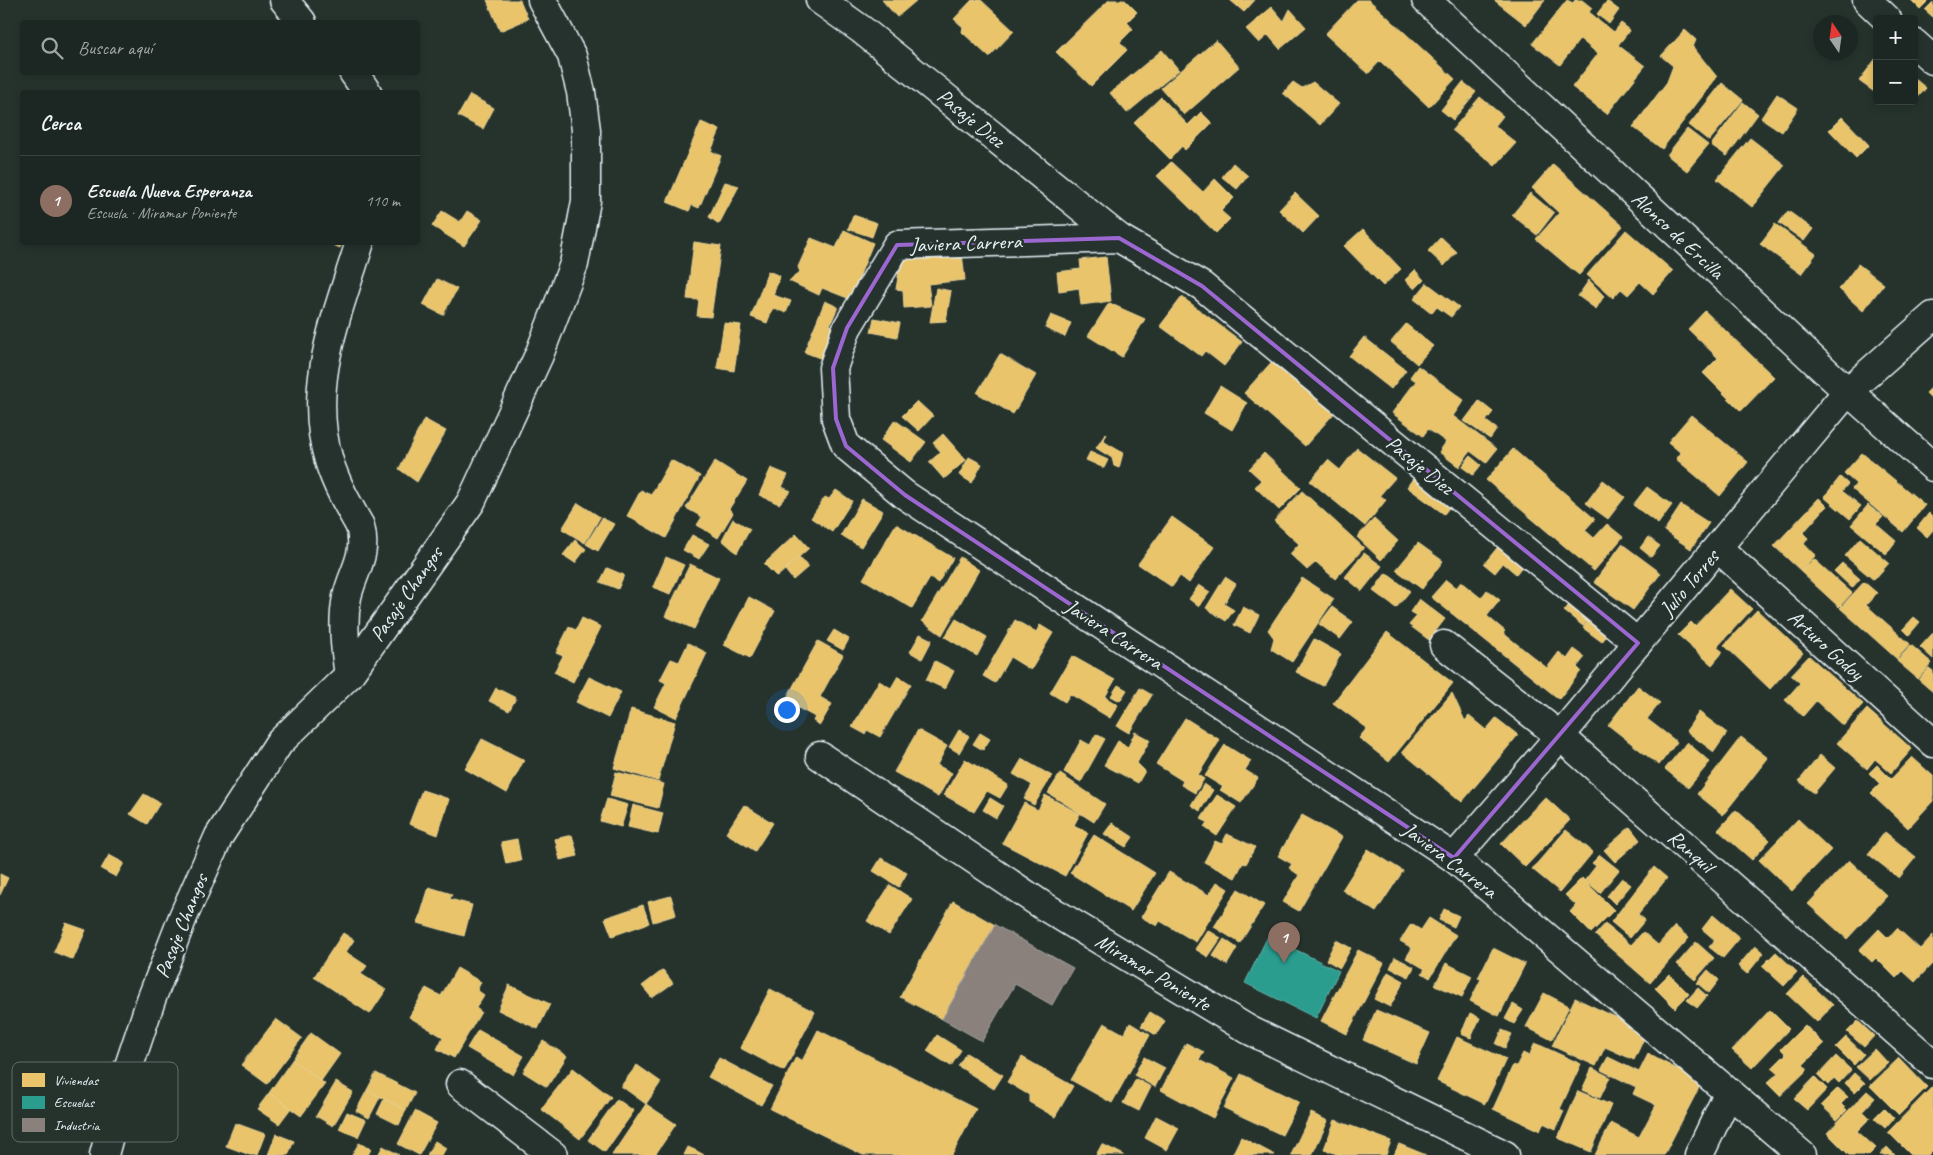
<!DOCTYPE html>
<html lang="es">
<head>
<meta charset="utf-8">
<style>
  body { margin:0; font-family:Caveat,sans-serif; background:#29322f; color:#f1f3f6 }
  .controls { position:absolute; right:15px; top:15px; display:grid; overflow:hidden; border-radius:5px; box-shadow:0 2px 8px #0003 }
  .controls button { width:45px; height:45px; display:grid; place-items:center; padding:0; border:0; border-bottom:1px solid #3a4340; background:#1c2622; color:#f1f3f6; font:25px sans-serif }
  .compass { position:absolute; left:1813px; top:15px; width:45px; height:45px; border-radius:50%; background:#1c2622; box-shadow:0 2px 8px #0003; rotate:347deg }
  .you { position:absolute; left:786px; top:709px; width:18px; height:18px; margin:-12px; border:4px solid #fff; border-radius:50%; background:#1a73e8; box-shadow:0 0 0 8px #1a73e833 }
  .badge { display:grid; place-items:center; width:32px; height:32px; border-radius:50%; background:#ffd166; color:#fff; font-size:16px; font-weight:700 }
  .pin { position:absolute; translate:-50% -41px; filter:drop-shadow(0 1px 2px #0008) }
  .pin::after { content:''; position:absolute; top:26px; width:18px; height:15px; background:inherit; clip-path:polygon(0 0,100% 0,50% 100%) }
  .list { margin:0; padding:0; list-style:none }
  h2 { display:flex; justify-content:space-between; align-items:center; height:65px; margin:0; padding:0 20px; font-size:21px }
  h2 small { font-size:16px; font-weight:400; color:#a0a5a5 }
  .list li { display:grid; grid-template-columns:32px 1fr auto; gap:15px; align-items:center; box-sizing:border-box; height:90px; padding:0 20px; border-top:1px solid #3a4340 }
  .list b { display:block; font-size:19px; white-space:nowrap }
  .list p { margin:0; font-size:16px; white-space:nowrap; color:#a0a5a5 }
  .list em { font-size:16px; font-style:normal; color:#a0a5a5 }
  .icon { flex:none; width:28px; height:28px; fill:none; stroke:currentColor; stroke-width:2; stroke-linecap:round; stroke-linejoin:round }
  .map { position:relative; flex:none; width:1933px; height:1155px; overflow:hidden }
  .search { position:absolute; background:#1c2622; box-shadow:0 2px 8px #0003; left:20px; top:20px; width:400px; height:55px; display:flex; align-items:center; gap:12px; box-sizing:border-box; padding:0 18px; border-radius:5px; color:#a0a5a5; font-size:19px }
  .panel { position:absolute; background:#1c2622; box-shadow:0 2px 8px #0003; left:20px; top:90px; width:400px; height:155px; border-radius:5px }
  .map>svg:first-child { display:block }
  .homes { fill:#e9c46a; stroke:#e9d295 }
  .schools { fill:#2a9d8f; stroke:#63b6ae }
  .industry { fill:#8a817c; stroke:#a6a3a1 }
  .lines { fill:none; stroke-linecap:round; stroke-linejoin:round }
  .minor-casing { stroke:#e8f1f8; stroke-width:31 }
  .minor { stroke:#26332d; stroke-width:28 }
  .marked { fill:none; stroke:#9c67d0; stroke-width:4; stroke-linejoin:round }
  .labels { text-anchor:middle; stroke-width:5; stroke-linejoin:round; paint-order:stroke }
  .street-label { font-size:21px; fill:#e8f1f8; stroke:#26332d }
  .key { fill:#26332d; stroke:#606c6a; stroke-width:1 }
  .key-label { font-size:14px; fill:#e8f1f8 }
</style>
</head>
<body>
<div class="map">
<svg width="1933" height="1155" viewBox="0 0 1933 1155">
  <rect width="100%" height="100%" fill="#26332d"/>
  <filter id="ink" filterUnits="userSpaceOnUse"><feTurbulence type="fractalNoise" baseFrequency=".02" numOctaves="2"/><feDisplacementMap in="SourceGraphic" scale="10" xChannelSelector="R" yChannelSelector="G"/><feConvolveMatrix kernelMatrix="1 2 1 2 8 2 1 2 1" color-interpolation-filters="sRGB"/></filter>
  <g filter="url(#ink)">
    <g class="homes">
      <path d="M 487,0 L 520,0 L 528,19 L 500,31 Z"/>
      <path d="M 882,0 L 917,0 L 897,17 Z"/>
      <path d="M 972,0 L 981,0 L 1014,31 L 989,57 L 962,32 L 963,27 L 954,19 Z"/>
      <path d="M 1109,0 L 1125,0 L 1137,12 L 1127,22 L 1133,29 L 1120,42 L 1127,50 L 1091,86 L 1056,52 Z"/>
      <path d="M 1230,0 L 1255,0 L 1244,12 Z"/>
      <path d="M 1357,0 L 1369,0 L 1455,79 L 1429,107 L 1380,61 L 1368,74 L 1325,34 Z"/>
      <path d="M 1494,0 L 1545,0 L 1526,25 Z"/>
      <path d="M 1567,0 L 1573,3 L 1575,0 L 1582,0 L 1592,8 L 1589,12 L 1614,32 L 1621,23 L 1630,30 L 1618,45 L 1645,66 L 1607,114 L 1572,87 L 1598,54 L 1580,39 L 1560,65 L 1532,44 Z"/>
      <path d="M 1911,0 L 1929,0 L 1920,9 Z"/>
      <path d="M 1607,1 L 1619,10 L 1609,24 L 1597,14 Z"/>
      <path d="M 1933,2 L 1933,17 L 1925,10 Z"/>
      <path d="M 1272,7 L 1284,21 L 1290,9 L 1306,27 L 1280,49 L 1268,35 L 1259,43 L 1246,29 Z"/>
      <path d="M 1685,30 L 1696,40 L 1693,47 L 1717,77 L 1662,149 L 1633,127 L 1667,82 L 1673,66 L 1661,56 Z"/>
      <path d="M 1216,40 L 1239,67 L 1184,115 L 1161,88 Z"/>
      <path d="M 1162,50 L 1179,70 L 1127,113 L 1110,93 Z"/>
      <path d="M 1877,57 L 1877,94 L 1859,81 Z"/>
      <path d="M 1914,78 L 1926,88 L 1915,101 L 1914,100 Z"/>
      <path d="M 1293,82 L 1302,88 L 1313,82 L 1339,104 L 1320,125 L 1283,93 Z"/>
      <path d="M 1463,82 L 1476,92 L 1453,120 L 1441,110 Z"/>
      <path d="M 1722,83 L 1743,100 L 1709,141 L 1689,125 Z"/>
      <path d="M 1777,94 L 1798,108 L 1782,132 L 1761,118 Z"/>
      <path d="M 470,95 L 494,108 L 483,129 L 458,116 Z"/>
      <path d="M 1161,97 L 1188,125 L 1201,112 L 1212,123 L 1185,150 L 1182,146 L 1170,159 L 1134,123 Z"/>
      <path d="M 1480,97 L 1503,116 L 1495,126 L 1516,143 L 1495,166 L 1452,130 Z"/>
      <path d="M 1743,102 L 1758,114 L 1727,156 L 1711,145 Z"/>
      <path d="M 1842,117 L 1869,145 L 1856,158 L 1829,130 Z"/>
      <path d="M 701,122 L 720,130 L 711,151 L 721,156 L 699,208 L 692,205 L 689,211 L 667,202 Z"/>
      <path d="M 1687,129 L 1708,145 L 1687,171 L 1667,155 Z"/>
      <path d="M 1750,138 L 1785,165 L 1752,207 L 1717,179 Z"/>
      <path d="M 1171,162 L 1203,192 L 1215,179 L 1234,198 L 1221,211 L 1230,219 L 1216,233 L 1157,176 Z"/>
      <path d="M 1233,163 L 1248,176 L 1237,189 L 1222,177 Z"/>
      <path d="M 1553,164 L 1623,226 L 1579,275 L 1536,239 L 1559,213 L 1532,188 Z"/>
      <path d="M 725,182 L 739,186 L 719,224 L 709,217 Z"/>
      <path d="M 1295,193 L 1319,216 L 1303,233 L 1279,210 Z"/>
      <path d="M 1530,193 L 1554,213 L 1537,235 L 1512,215 Z"/>
      <path d="M 442,211 L 460,222 L 467,211 L 482,220 L 464,246 L 432,226 Z"/>
      <path d="M 1788,211 L 1813,229 L 1804,241 L 1779,223 Z"/>
      <path d="M 853,215 L 877,223 L 872,237 L 848,229 Z"/>
      <path d="M 1775,224 L 1816,254 L 1801,274 L 1760,244 Z"/>
      <path d="M 1363,229 L 1401,269 L 1383,286 L 1344,246 Z"/>
      <path d="M 844,230 L 873,243 L 850,299 L 822,288 L 819,295 L 789,281 L 800,272 L 798,267 L 811,238 L 836,248 Z"/>
      <path d="M 1626,230 L 1673,271 L 1653,294 L 1640,282 L 1628,295 L 1621,289 L 1613,298 L 1587,275 Z"/>
      <path d="M 1441,237 L 1457,252 L 1444,266 L 1428,251 Z"/>
      <path d="M 326,242 L 342,242 L 340,248 Z"/>
      <path d="M 694,242 L 721,246 L 711,317 L 697,316 L 699,300 L 687,299 Z"/>
      <path d="M 962,253 L 965,280 L 928,284 L 931,306 L 904,308 L 903,290 L 896,289 L 901,259 Z"/>
      <path d="M 1106,257 L 1111,301 L 1081,305 L 1079,288 L 1059,291 L 1057,272 L 1081,269 L 1080,260 Z"/>
      <path d="M 1858,264 L 1884,284 L 1863,311 L 1839,289 Z"/>
      <path d="M 1415,270 L 1424,280 L 1415,289 L 1405,280 Z"/>
      <path d="M 768,271 L 780,276 L 773,295 L 791,301 L 786,313 L 773,308 L 767,323 L 751,317 Z"/>
      <path d="M 437,279 L 457,289 L 443,315 L 423,305 Z"/>
      <path d="M 1589,280 L 1604,296 L 1596,309 L 1578,296 Z"/>
      <path d="M 1427,283 L 1459,307 L 1451,317 L 1437,307 L 1432,313 L 1414,299 Z"/>
      <path d="M 936,288 L 951,291 L 946,321 L 930,322 Z"/>
      <path d="M 1182,297 L 1242,342 L 1224,366 L 1205,351 L 1201,356 L 1160,326 Z"/>
      <path d="M 825,301 L 838,307 L 830,325 L 838,329 L 825,360 L 804,352 Z"/>
      <path d="M 1109,303 L 1145,319 L 1122,357 L 1088,336 Z"/>
      <path d="M 1705,311 L 1774,377 L 1741,411 L 1703,373 L 1718,358 L 1688,329 Z"/>
      <path d="M 1051,315 L 1071,323 L 1065,337 L 1045,328 Z"/>
      <path d="M 874,318 L 900,323 L 897,337 L 871,332 Z"/>
      <path d="M 724,323 L 741,325 L 734,371 L 717,368 Z"/>
      <path d="M 1406,324 L 1433,346 L 1417,364 L 1391,342 Z"/>
      <path d="M 1364,337 L 1406,370 L 1391,389 L 1349,356 Z"/>
      <path d="M 1000,354 L 1036,375 L 1013,414 L 977,393 Z"/>
      <path d="M 1276,357 L 1337,410 L 1305,446 L 1244,393 Z"/>
      <path d="M 1418,366 L 1464,400 L 1453,416 L 1497,449 L 1486,463 L 1470,451 L 1459,467 L 1439,452 L 1446,442 L 1428,429 L 1423,436 L 1392,413 L 1416,381 L 1410,377 Z"/>
      <path d="M 1220,386 L 1247,403 L 1232,430 L 1204,413 Z"/>
      <path d="M 1933,386 L 1933,400 L 1926,393 Z"/>
      <path d="M 917,401 L 933,416 L 919,431 L 902,416 Z"/>
      <path d="M 1479,401 L 1493,412 L 1486,421 L 1497,429 L 1490,439 L 1464,421 Z"/>
      <path d="M 1691,415 L 1748,462 L 1720,496 L 1676,459 L 1681,453 L 1668,442 Z"/>
      <path d="M 424,419 L 446,431 L 417,482 L 399,469 Z"/>
      <path d="M 895,420 L 926,442 L 911,462 L 881,440 Z"/>
      <path d="M 1106,433 L 1107,434 L 1103,441 L 1123,453 L 1119,468 L 1114,466 L 1112,458 L 1096,448 Z"/>
      <path d="M 943,434 L 966,460 L 944,479 L 929,462 L 941,452 L 933,443 Z"/>
      <path d="M 1357,448 L 1395,478 L 1380,495 L 1386,500 L 1365,526 L 1310,481 L 1328,460 L 1340,470 Z"/>
      <path d="M 1513,449 L 1595,519 L 1585,530 L 1594,538 L 1607,524 L 1623,537 L 1594,571 L 1486,480 Z"/>
      <path d="M 1090,452 L 1108,460 L 1104,468 L 1086,460 Z"/>
      <path d="M 1264,453 L 1301,488 L 1279,510 L 1255,487 L 1261,480 L 1249,469 Z"/>
      <path d="M 1862,453 L 1925,505 L 1903,532 L 1852,489 L 1856,484 L 1844,473 Z"/>
      <path d="M 1470,456 L 1481,465 L 1473,475 L 1462,467 Z"/>
      <path d="M 969,457 L 982,464 L 972,483 L 959,475 Z"/>
      <path d="M 671,460 L 700,476 L 666,538 L 627,516 L 641,490 L 651,495 Z"/>
      <path d="M 715,461 L 747,481 L 729,509 L 733,513 L 718,538 L 697,525 L 702,517 L 686,508 Z"/>
      <path d="M 771,468 L 788,475 L 782,487 L 791,491 L 779,504 L 759,495 Z"/>
      <path d="M 1418,471 L 1456,499 L 1444,514 L 1407,487 Z"/>
      <path d="M 1840,477 L 1848,484 L 1842,491 L 1861,506 L 1850,519 L 1824,497 Z"/>
      <path d="M 1603,480 L 1625,497 L 1608,519 L 1586,503 Z"/>
      <path d="M 1647,487 L 1672,505 L 1658,524 L 1633,505 Z"/>
      <path d="M 836,490 L 852,501 L 832,532 L 811,518 L 825,497 L 829,499 Z"/>
      <path d="M 1302,491 L 1364,548 L 1335,579 L 1316,562 L 1307,570 L 1290,554 L 1299,544 L 1274,521 Z"/>
      <path d="M 1819,498 L 1827,506 L 1803,533 L 1808,538 L 1804,544 L 1816,555 L 1801,571 L 1774,546 Z"/>
      <path d="M 862,499 L 883,511 L 861,547 L 841,535 Z"/>
      <path d="M 578,503 L 600,517 L 585,543 L 562,529 Z"/>
      <path d="M 1681,505 L 1709,523 L 1691,549 L 1664,531 Z"/>
      <path d="M 1868,505 L 1883,517 L 1876,524 L 1896,541 L 1886,554 L 1851,525 Z"/>
      <path d="M 1929,513 L 1933,517 L 1933,530 L 1927,537 L 1917,528 Z"/>
      <path d="M 1172,517 L 1214,547 L 1189,583 L 1180,576 L 1172,587 L 1138,564 Z"/>
      <path d="M 602,518 L 614,524 L 598,551 L 586,544 Z"/>
      <path d="M 733,519 L 750,529 L 737,553 L 722,540 Z"/>
      <path d="M 1374,519 L 1398,541 L 1381,560 L 1357,537 Z"/>
      <path d="M 896,524 L 953,558 L 938,583 L 930,578 L 912,608 L 863,579 Z"/>
      <path d="M 796,534 L 809,548 L 777,577 L 764,564 Z"/>
      <path d="M 692,535 L 709,544 L 699,559 L 683,550 Z"/>
      <path d="M 1648,537 L 1660,546 L 1651,557 L 1640,548 Z"/>
      <path d="M 1860,538 L 1889,563 L 1874,580 L 1845,556 Z"/>
      <path d="M 575,540 L 586,549 L 575,563 L 563,555 Z"/>
      <path d="M 1418,543 L 1443,561 L 1422,589 L 1396,570 Z"/>
      <path d="M 1501,543 L 1525,563 L 1516,574 L 1503,563 L 1495,573 L 1484,564 Z"/>
      <path d="M 1622,544 L 1661,573 L 1633,610 L 1594,582 Z"/>
      <path d="M 1364,553 L 1382,566 L 1362,591 L 1345,577 Z"/>
      <path d="M 666,557 L 684,565 L 670,594 L 653,587 Z"/>
      <path d="M 799,557 L 808,567 L 793,580 L 785,570 Z"/>
      <path d="M 960,557 L 979,570 L 942,635 L 922,621 Z"/>
      <path d="M 1814,559 L 1852,593 L 1839,607 L 1801,572 Z"/>
      <path d="M 1842,563 L 1860,579 L 1852,588 L 1834,571 Z"/>
      <path d="M 690,564 L 719,578 L 694,629 L 665,616 Z"/>
      <path d="M 607,568 L 624,575 L 618,589 L 600,582 Z"/>
      <path d="M 1386,573 L 1410,591 L 1396,608 L 1373,591 Z"/>
      <path d="M 1225,577 L 1236,584 L 1224,604 L 1234,610 L 1226,621 L 1206,608 Z"/>
      <path d="M 1302,578 L 1334,599 L 1292,662 L 1271,649 L 1274,638 L 1268,630 Z"/>
      <path d="M 1446,580 L 1456,588 L 1461,582 L 1481,598 L 1487,590 L 1500,600 L 1487,616 L 1505,631 L 1503,633 L 1547,668 L 1559,652 L 1567,659 L 1574,649 L 1585,657 L 1577,667 L 1581,671 L 1559,699 L 1431,597 Z"/>
      <path d="M 1864,582 L 1877,593 L 1866,605 L 1910,644 L 1897,659 L 1840,608 Z"/>
      <path d="M 1199,585 L 1210,592 L 1199,607 L 1189,599 Z"/>
      <path d="M 1730,589 L 1752,609 L 1717,647 L 1723,652 L 1712,665 L 1678,635 L 1691,622 L 1695,626 Z"/>
      <path d="M 749,597 L 775,611 L 750,658 L 724,645 Z"/>
      <path d="M 1419,599 L 1445,619 L 1429,640 L 1409,625 L 1417,616 L 1410,612 Z"/>
      <path d="M 1573,600 L 1592,615 L 1583,626 L 1564,611 Z"/>
      <path d="M 1243,607 L 1259,615 L 1250,633 L 1234,625 Z"/>
      <path d="M 1332,607 L 1353,622 L 1340,639 L 1319,624 Z"/>
      <path d="M 1757,610 L 1803,653 L 1770,689 L 1724,645 Z"/>
      <path d="M 1592,615 L 1611,629 L 1602,642 L 1583,628 Z"/>
      <path d="M 1914,617 L 1920,622 L 1909,635 L 1903,629 Z"/>
      <path d="M 582,618 L 601,627 L 573,682 L 554,672 L 563,656 L 556,653 L 569,627 L 576,630 Z"/>
      <path d="M 956,619 L 987,637 L 977,656 L 945,637 Z"/>
      <path d="M 1015,620 L 1036,632 L 1040,625 L 1053,633 L 1031,670 L 1010,657 L 995,683 L 983,676 Z"/>
      <path d="M 834,630 L 849,639 L 843,650 L 827,641 Z"/>
      <path d="M 1387,632 L 1453,683 L 1389,762 L 1359,738 L 1367,728 L 1333,703 Z"/>
      <path d="M 1933,633 L 1933,659 L 1920,647 Z"/>
      <path d="M 920,634 L 932,640 L 922,659 L 910,652 Z"/>
      <path d="M 1314,639 L 1341,654 L 1323,686 L 1296,672 Z"/>
      <path d="M 818,641 L 843,655 L 820,697 L 832,704 L 820,725 L 813,721 L 815,717 L 785,701 Z"/>
      <path d="M 688,643 L 707,653 L 676,718 L 654,707 L 666,683 L 660,680 L 671,659 L 679,662 Z"/>
      <path d="M 1911,645 L 1932,663 L 1918,679 L 1897,661 Z"/>
      <path d="M 1072,656 L 1115,680 L 1105,697 L 1118,705 L 1110,718 L 1070,694 L 1065,702 L 1050,693 Z"/>
      <path d="M 1809,656 L 1863,704 L 1843,726 L 1816,701 L 1803,716 L 1785,700 L 1800,683 L 1791,675 Z"/>
      <path d="M 935,661 L 954,671 L 945,689 L 926,680 Z"/>
      <path d="M 1929,668 L 1933,671 L 1933,692 L 1919,680 Z"/>
      <path d="M 898,676 L 911,684 L 880,737 L 867,730 L 865,734 L 852,727 L 879,681 L 891,688 Z"/>
      <path d="M 589,677 L 621,692 L 608,718 L 576,702 Z"/>
      <path d="M 1118,685 L 1127,690 L 1120,701 L 1111,696 Z"/>
      <path d="M 1638,686 L 1660,703 L 1647,719 L 1677,742 L 1659,765 L 1608,725 Z"/>
      <path d="M 496,688 L 516,698 L 509,711 L 489,701 Z"/>
      <path d="M 1140,688 L 1152,695 L 1129,733 L 1117,726 Z"/>
      <path d="M 1452,693 L 1465,721 L 1469,716 L 1486,730 L 1496,718 L 1518,735 L 1462,802 L 1402,752 Z"/>
      <path d="M 631,709 L 675,722 L 658,781 L 614,768 Z"/>
      <path d="M 1867,709 L 1912,749 L 1891,773 L 1875,759 L 1867,769 L 1837,743 Z"/>
      <path d="M 1699,712 L 1727,733 L 1714,752 L 1686,731 Z"/>
      <path d="M 1185,718 L 1220,740 L 1198,775 L 1204,779 L 1195,793 L 1181,785 L 1183,781 L 1156,764 Z"/>
      <path d="M 918,730 L 947,746 L 937,765 L 952,773 L 938,797 L 894,772 Z"/>
      <path d="M 959,730 L 969,736 L 959,753 L 949,747 Z"/>
      <path d="M 1135,732 L 1150,740 L 1137,763 L 1145,771 L 1138,783 L 1104,765 L 1118,741 L 1128,747 Z"/>
      <path d="M 980,733 L 990,739 L 983,750 L 973,744 Z"/>
      <path d="M 1096,734 L 1105,739 L 1081,782 L 1064,772 L 1081,740 L 1090,745 Z"/>
      <path d="M 1741,737 L 1768,758 L 1723,815 L 1697,794 Z"/>
      <path d="M 482,739 L 524,760 L 507,793 L 465,769 Z"/>
      <path d="M 1687,742 L 1710,762 L 1688,788 L 1665,769 Z"/>
      <path d="M 1225,745 L 1251,761 L 1245,770 L 1258,778 L 1241,803 L 1220,790 L 1223,787 L 1205,776 Z"/>
      <path d="M 1820,755 L 1835,768 L 1814,793 L 1799,781 Z"/>
      <path d="M 1912,757 L 1933,776 L 1933,801 L 1908,828 L 1871,793 L 1880,784 L 1869,773 L 1877,765 L 1891,779 Z"/>
      <path d="M 965,759 L 1008,785 L 1000,798 L 987,791 L 974,812 L 944,795 Z"/>
      <path d="M 1022,759 L 1052,776 L 1034,805 L 1024,799 L 1032,785 L 1013,774 Z"/>
      <path d="M 616,772 L 664,784 L 658,808 L 610,796 Z"/>
      <path d="M 1060,774 L 1105,804 L 1094,822 L 1048,793 Z"/>
      <path d="M 1204,784 L 1213,790 L 1200,811 L 1191,805 Z"/>
      <path d="M 422,790 L 449,799 L 438,835 L 409,824 Z"/>
      <path d="M 144,794 L 160,803 L 147,824 L 130,814 Z"/>
      <path d="M 1045,795 L 1080,814 L 1074,825 L 1088,833 L 1065,876 L 1002,843 L 1024,803 L 1038,810 Z"/>
      <path d="M 1217,795 L 1236,807 L 1217,836 L 1204,827 L 1207,822 L 1201,819 Z"/>
      <path d="M 1545,797 L 1570,820 L 1525,867 L 1501,844 Z"/>
      <path d="M 990,798 L 1003,806 L 996,818 L 983,810 Z"/>
      <path d="M 607,799 L 628,805 L 621,827 L 600,821 Z"/>
      <path d="M 633,805 L 663,813 L 658,834 L 628,827 Z"/>
      <path d="M 744,805 L 773,823 L 755,851 L 726,833 Z"/>
      <path d="M 1736,810 L 1770,840 L 1752,860 L 1718,830 Z"/>
      <path d="M 1302,815 L 1342,837 L 1299,911 L 1283,902 L 1299,875 L 1289,868 L 1292,864 L 1278,856 Z"/>
      <path d="M 1798,819 L 1831,850 L 1792,891 L 1759,860 Z"/>
      <path d="M 1112,823 L 1133,837 L 1126,847 L 1104,834 Z"/>
      <path d="M 1630,827 L 1640,840 L 1615,862 L 1604,850 Z"/>
      <path d="M 1566,830 L 1593,852 L 1560,892 L 1532,869 Z"/>
      <path d="M 1885,832 L 1916,857 L 1899,878 L 1868,854 Z"/>
      <path d="M 1227,834 L 1255,847 L 1246,864 L 1243,863 L 1235,878 L 1204,862 L 1215,841 L 1222,844 Z"/>
      <path d="M 572,835 L 578,856 L 560,860 L 555,839 Z"/>
      <path d="M 1094,835 L 1155,873 L 1131,911 L 1070,873 Z"/>
      <path d="M 517,839 L 521,861 L 506,864 L 501,842 Z"/>
      <path d="M 1368,849 L 1403,871 L 1376,912 L 1342,890 Z"/>
      <path d="M 109,855 L 124,863 L 116,877 L 101,869 Z"/>
      <path d="M 1600,855 L 1619,870 L 1600,893 L 1585,880 L 1596,866 L 1592,863 Z"/>
      <path d="M 881,858 L 907,873 L 899,887 L 873,871 Z"/>
      <path d="M 1849,860 L 1887,896 L 1847,939 L 1808,904 Z"/>
      <path d="M 1654,867 L 1667,878 L 1638,914 L 1645,920 L 1630,938 L 1611,922 Z"/>
      <path d="M 1169,872 L 1209,895 L 1217,882 L 1228,889 L 1196,942 L 1160,921 L 1157,926 L 1141,917 Z"/>
      <path d="M 0,874 L 8,878 L 0,895 Z"/>
      <path d="M 1582,878 L 1614,910 L 1591,933 L 1570,912 L 1576,905 L 1565,895 Z"/>
      <path d="M 1622,878 L 1631,885 L 1615,904 L 1607,896 Z"/>
      <path d="M 890,885 L 912,899 L 889,935 L 867,921 Z"/>
      <path d="M 429,887 L 452,894 L 450,899 L 472,905 L 464,936 L 418,923 Z"/>
      <path d="M 1238,889 L 1264,905 L 1240,943 L 1214,927 Z"/>
      <path d="M 671,896 L 676,915 L 653,922 L 648,902 Z"/>
      <path d="M 953,901 L 995,925 L 942,1019 L 900,997 Z"/>
      <path d="M 643,905 L 649,923 L 612,936 L 605,918 Z"/>
      <path d="M 1444,909 L 1459,916 L 1454,927 L 1439,920 Z"/>
      <path d="M 1713,915 L 1740,938 L 1723,958 L 1709,947 L 1715,940 L 1702,929 Z"/>
      <path d="M 1429,918 L 1456,935 L 1430,978 L 1422,973 L 1425,969 L 1406,958 L 1412,948 L 1400,941 L 1411,924 L 1421,930 Z"/>
      <path d="M 66,923 L 86,930 L 73,960 L 54,952 Z"/>
      <path d="M 1605,924 L 1631,945 L 1643,932 L 1658,945 L 1675,926 L 1689,938 L 1650,983 L 1595,935 Z"/>
      <path d="M 1897,928 L 1920,949 L 1933,935 L 1933,963 L 1915,982 L 1903,971 L 1896,978 L 1876,958 L 1872,962 L 1859,950 L 1879,929 L 1888,938 Z"/>
      <path d="M 1208,930 L 1221,938 L 1208,957 L 1195,949 Z"/>
      <path d="M 343,933 L 354,940 L 346,952 L 367,966 L 361,974 L 386,990 L 370,1014 L 314,977 Z"/>
      <path d="M 1224,939 L 1237,948 L 1227,965 L 1213,956 Z"/>
      <path d="M 1336,940 L 1351,948 L 1340,968 L 1326,960 Z"/>
      <path d="M 1696,942 L 1714,958 L 1695,980 L 1677,964 Z"/>
      <path d="M 1755,946 L 1764,953 L 1747,974 L 1738,966 Z"/>
      <path d="M 1493,948 L 1525,964 L 1499,1016 L 1470,1001 L 1481,979 L 1478,978 Z"/>
      <path d="M 1358,950 L 1384,963 L 1347,1034 L 1321,1021 Z"/>
      <path d="M 1776,952 L 1797,972 L 1784,986 L 1762,966 Z"/>
      <path d="M 1395,957 L 1414,967 L 1409,977 L 1390,968 Z"/>
      <path d="M 1446,963 L 1472,976 L 1462,997 L 1435,985 Z"/>
      <path d="M 457,968 L 481,982 L 477,990 L 484,995 L 476,1008 L 481,1012 L 454,1058 L 437,1049 L 443,1037 L 409,1017 L 426,988 L 441,996 Z"/>
      <path d="M 663,970 L 673,983 L 652,998 L 642,986 Z"/>
      <path d="M 1708,970 L 1719,980 L 1709,993 L 1697,983 Z"/>
      <path d="M 1388,972 L 1404,981 L 1390,1007 L 1374,999 Z"/>
      <path d="M 1669,974 L 1689,994 L 1675,1008 L 1655,988 Z"/>
      <path d="M 1803,977 L 1833,1005 L 1817,1022 L 1787,994 Z"/>
      <path d="M 509,985 L 550,1004 L 538,1029 L 498,1010 Z"/>
      <path d="M 1698,988 L 1707,996 L 1697,1008 L 1687,1000 Z"/>
      <path d="M 770,989 L 815,1012 L 784,1071 L 740,1048 Z"/>
      <path d="M 1544,993 L 1569,1006 L 1552,1040 L 1526,1027 Z"/>
      <path d="M 1575,998 L 1647,1032 L 1634,1060 L 1605,1047 L 1596,1066 L 1552,1046 Z"/>
      <path d="M 1513,1004 L 1523,1010 L 1514,1024 L 1505,1019 Z"/>
      <path d="M 1376,1010 L 1430,1033 L 1416,1064 L 1363,1040 Z"/>
      <path d="M 1770,1010 L 1789,1029 L 1752,1068 L 1732,1050 Z"/>
      <path d="M 1150,1012 L 1165,1021 L 1156,1035 L 1141,1026 Z"/>
      <path d="M 1470,1013 L 1480,1018 L 1471,1038 L 1461,1034 Z"/>
      <path d="M 276,1019 L 302,1038 L 267,1084 L 241,1065 Z"/>
      <path d="M 1858,1021 L 1874,1036 L 1864,1047 L 1847,1032 Z"/>
      <path d="M 1104,1023 L 1124,1034 L 1130,1023 L 1150,1035 L 1112,1103 L 1071,1080 Z"/>
      <path d="M 1805,1025 L 1824,1044 L 1803,1065 L 1808,1069 L 1780,1096 L 1767,1083 L 1778,1073 L 1772,1068 L 1786,1054 L 1781,1049 Z"/>
      <path d="M 478,1030 L 524,1056 L 513,1075 L 467,1048 Z"/>
      <path d="M 818,1030 L 976,1109 L 952,1155 L 863,1155 L 770,1109 L 796,1057 L 802,1061 Z"/>
      <path d="M 1502,1030 L 1512,1034 L 1505,1048 L 1496,1044 Z"/>
      <path d="M 311,1033 L 340,1054 L 321,1081 L 292,1060 Z"/>
      <path d="M 937,1035 L 961,1050 L 951,1066 L 927,1051 Z"/>
      <path d="M 1457,1037 L 1506,1059 L 1485,1104 L 1437,1081 Z"/>
      <path d="M 1846,1037 L 1864,1054 L 1854,1065 L 1836,1047 Z"/>
      <path d="M 543,1041 L 567,1056 L 547,1087 L 523,1072 Z"/>
      <path d="M 1186,1043 L 1204,1052 L 1199,1060 L 1234,1078 L 1213,1118 L 1161,1090 Z"/>
      <path d="M 1535,1043 L 1581,1064 L 1560,1109 L 1564,1111 L 1556,1129 L 1543,1123 L 1540,1131 L 1493,1109 L 1513,1065 L 1516,1067 L 1523,1053 L 1529,1056 Z"/>
      <path d="M 1875,1049 L 1888,1063 L 1870,1080 L 1856,1067 Z"/>
      <path d="M 966,1053 L 1003,1075 L 994,1089 L 958,1066 Z"/>
      <path d="M 1648,1054 L 1702,1082 L 1664,1155 L 1595,1155 L 1611,1123 L 1639,1137 L 1656,1105 L 1633,1094 L 1636,1087 L 1601,1070 L 1608,1057 L 1639,1072 Z"/>
      <path d="M 1836,1056 L 1851,1070 L 1839,1083 L 1834,1078 L 1828,1085 L 1818,1075 Z"/>
      <path d="M 1022,1057 L 1073,1086 L 1055,1117 L 1029,1102 L 1029,1095 L 1007,1082 Z"/>
      <path d="M 1144,1057 L 1165,1068 L 1155,1087 L 1134,1075 Z"/>
      <path d="M 719,1058 L 772,1086 L 761,1105 L 708,1077 Z"/>
      <path d="M 1899,1058 L 1927,1087 L 1899,1115 L 1870,1086 Z"/>
      <path d="M 292,1060 L 325,1084 L 301,1116 L 269,1093 Z"/>
      <path d="M 637,1065 L 661,1082 L 646,1104 L 621,1086 Z"/>
      <path d="M 573,1068 L 611,1097 L 580,1139 L 541,1109 Z"/>
      <path d="M 1592,1068 L 1610,1077 L 1600,1098 L 1582,1090 Z"/>
      <path d="M 376,1073 L 415,1093 L 406,1110 L 367,1090 Z"/>
      <path d="M 1854,1073 L 1865,1083 L 1855,1093 L 1845,1083 Z"/>
      <path d="M 1241,1074 L 1299,1102 L 1282,1135 L 1224,1108 Z"/>
      <path d="M 1815,1077 L 1827,1089 L 1807,1110 L 1794,1099 Z"/>
      <path d="M 1136,1079 L 1151,1087 L 1139,1111 L 1123,1103 Z"/>
      <path d="M 336,1082 L 353,1092 L 333,1126 L 316,1116 Z"/>
      <path d="M 1933,1086 L 1933,1150 L 1928,1155 L 1911,1155 L 1888,1132 Z"/>
      <path d="M 1838,1088 L 1848,1097 L 1841,1104 L 1847,1110 L 1837,1120 L 1821,1105 Z"/>
      <path d="M 367,1090 L 380,1097 L 369,1118 L 356,1111 Z"/>
      <path d="M 1578,1091 L 1611,1105 L 1591,1152 L 1558,1138 Z"/>
      <path d="M 1867,1091 L 1875,1098 L 1863,1111 L 1870,1118 L 1857,1131 L 1876,1148 L 1869,1155 L 1849,1155 L 1827,1133 Z"/>
      <path d="M 269,1093 L 291,1108 L 279,1124 L 257,1109 Z"/>
      <path d="M 384,1099 L 406,1110 L 399,1125 L 377,1114 Z"/>
      <path d="M 617,1099 L 634,1111 L 605,1152 L 588,1140 Z"/>
      <path d="M 646,1104 L 676,1124 L 655,1155 L 612,1155 Z"/>
      <path d="M 1884,1108 L 1894,1118 L 1885,1128 L 1874,1118 Z"/>
      <path d="M 415,1111 L 437,1123 L 419,1155 L 398,1144 Z"/>
      <path d="M 347,1112 L 366,1120 L 358,1137 L 339,1129 Z"/>
      <path d="M 1311,1113 L 1328,1121 L 1312,1155 L 1291,1155 Z"/>
      <path d="M 1156,1116 L 1179,1128 L 1167,1150 L 1145,1138 Z"/>
      <path d="M 1335,1120 L 1391,1141 L 1386,1155 L 1339,1155 L 1324,1149 Z"/>
      <path d="M 235,1123 L 265,1134 L 257,1155 L 250,1155 L 226,1146 Z"/>
      <path d="M 276,1134 L 294,1141 L 288,1155 L 268,1155 Z"/>
      <path d="M 1241,1137 L 1275,1155 L 1232,1155 Z"/>
      <path d="M 435,1141 L 446,1148 L 442,1155 L 427,1155 Z"/>
      <path d="M 359,1143 L 371,1149 L 368,1155 L 352,1155 Z"/>
      <path d="M 1102,1144 L 1124,1155 L 1096,1155 Z"/>
      <path d="M 1399,1144 L 1426,1155 L 1394,1155 Z"/>
      <path d="M 383,1146 L 399,1155 L 378,1155 Z"/>
      <path d="M 688,1147 L 697,1151 L 704,1155 L 684,1155 Z"/>
      <path d="M 1887,1147 L 1895,1155 L 1880,1155 Z"/>
    </g>
    <path class="schools" d="M 1268,936 L 1339,971 L 1316,1018 L 1245,983 Z"/>
    <path class="industry" d="M 995,925 L 1073,968 L 1052,1005 L 1015,984 L 982,1041 L 942,1019 Z"/>
    <g class="lines">
      <defs>
        <g id="minor">
          <path d="M 284,0 L 302,22"/>
          <path d="M 820,0 L 862,30 L 1119,238"/>
          <path d="M 1426,0 L 1833,378 L 1933,467"/>
          <path d="M 1867,0 L 1887,19"/>
          <path d="M 1914,43 L 1933,60"/>
          <path d="M 353,72 L 367,92"/>
          <path d="M 1718,548 L 1933,743"/>
          <path d="M 1638,643 L 1202,286 L 1119,238 L 897,245 L 847,328 L 833,368 L 836,419 L 846,446 L 905,495 L 1454,858 L 1802,1155"/>
          <path d="M 1444,645 L 1560,736 L 1933,1064"/>
          <path d="M 349,675 C 345,649 342,623 347,597 C 353,570 368,556 360,526 C 348,505 336,484 329,461 C 306,385 338,314 360,242"/>
          <path d="M 820,756 L 1042,905 L 1249,1030 L 1505,1155"/>
          <path d="M 1454,858 L 1560,736 L 1847,392 L 1933,316"/>
          <path d="M 460,1084 L 553,1155"/>
          <path d="M 104,1155 L 123,1084 L 151,1000 L 183,917 L 219,836 L 279,743 L 349,675 L 471,502 L 539,355 L 574,264 L 586,201 L 586,130 L 581,92 L 572,56 L 542,0"/>
          <path d="M 1699,1155 L 1729,1092"/>
        </g>
      </defs>
      <use href="#minor" class="minor-casing"/>
      <use href="#minor" class="minor"/>
    </g>
  </g>
  <path class="marked" d="M 1119,238 L 1202,286 L 1638,643 L 1454,858 L 905,495 L 846,446 L 836,419 L 833,368 L 847,328 L 897,245 Z"/>
  <g class="labels">
    <g class="street-label">
      <text transform="translate(971 118) rotate(39)" y="7">Pasaje Diez</text>
      <text transform="translate(1678 235) rotate(43)" y="7">Alonso de Ercilla</text>
      <text transform="translate(966 243) rotate(-2)" y="7">Javiera Carrera</text>
      <text transform="translate(1420 465) rotate(39)" y="7">Pasaje Diez</text>
      <text transform="translate(1689 583) rotate(-50)" y="7">Julio Torres</text>
      <text transform="translate(406 594) rotate(-55)" y="7">Pasaje Changos</text>
      <text transform="translate(1114 634) rotate(33)" y="7">Javiera Carrera</text>
      <text transform="translate(1826 645) rotate(42)" y="7">Arturo Godoy</text>
      <text transform="translate(1691 851) rotate(41)" y="7">Ranquil</text>
      <text transform="translate(1450 860) rotate(37)" y="7">Javiera Carrera</text>
      <text transform="translate(181 926) rotate(-68)" y="7">Pasaje Changos</text>
      <text transform="translate(1153 972) rotate(31)" y="7">Miramar Poniente</text>
    </g>
  </g>
  <rect x="12" y="1062" width="166" height="80" rx="8" class="key"/>
  <rect x="22" y="1073" width="23" height="14" fill="#e9c46a"/>
  <rect x="22" y="1096" width="23" height="13" fill="#2a9d8f"/>
  <rect x="22" y="1118" width="23" height="14" fill="#8a817c"/>
  <g class="key-label">
    <text x="54" y="1085">Viviendas</text>
    <text x="54" y="1107">Escuelas</text>
    <text x="54" y="1130">Industria</text>
  </g>
</svg>
<div class="controls">
<button>+</button>
<button>−</button>
</div>
<svg class="compass" viewBox="-18 -18 36 36"><path d="M0-13l5 13h-10z" fill="#e53935"/><path d="M0 13l5-13h-10z" fill="#a0a5a5"/></svg>
<div class="you"></div>
<div class="pin badge" style="left:1284px;top:963px;background:#8d6e63">1</div>
<div class="search"><svg class="icon" aria-label="search" viewBox="0 0 24 24"><circle cx="10" cy="10" r="6"/><path d="M15 15l6 6"/></svg>Buscar aquí</div>
<section class="panel">
<h2>Cerca<small></small></h2>
<ul class="list">
<li><span class="badge" style="background:#8d6e63">1</span><div><b>Escuela Nueva Esperanza</b><p>Escuela · Miramar Poniente</p></div><em>110 m</em></li>
</ul>
</section>
</div>
</body>
</html>
